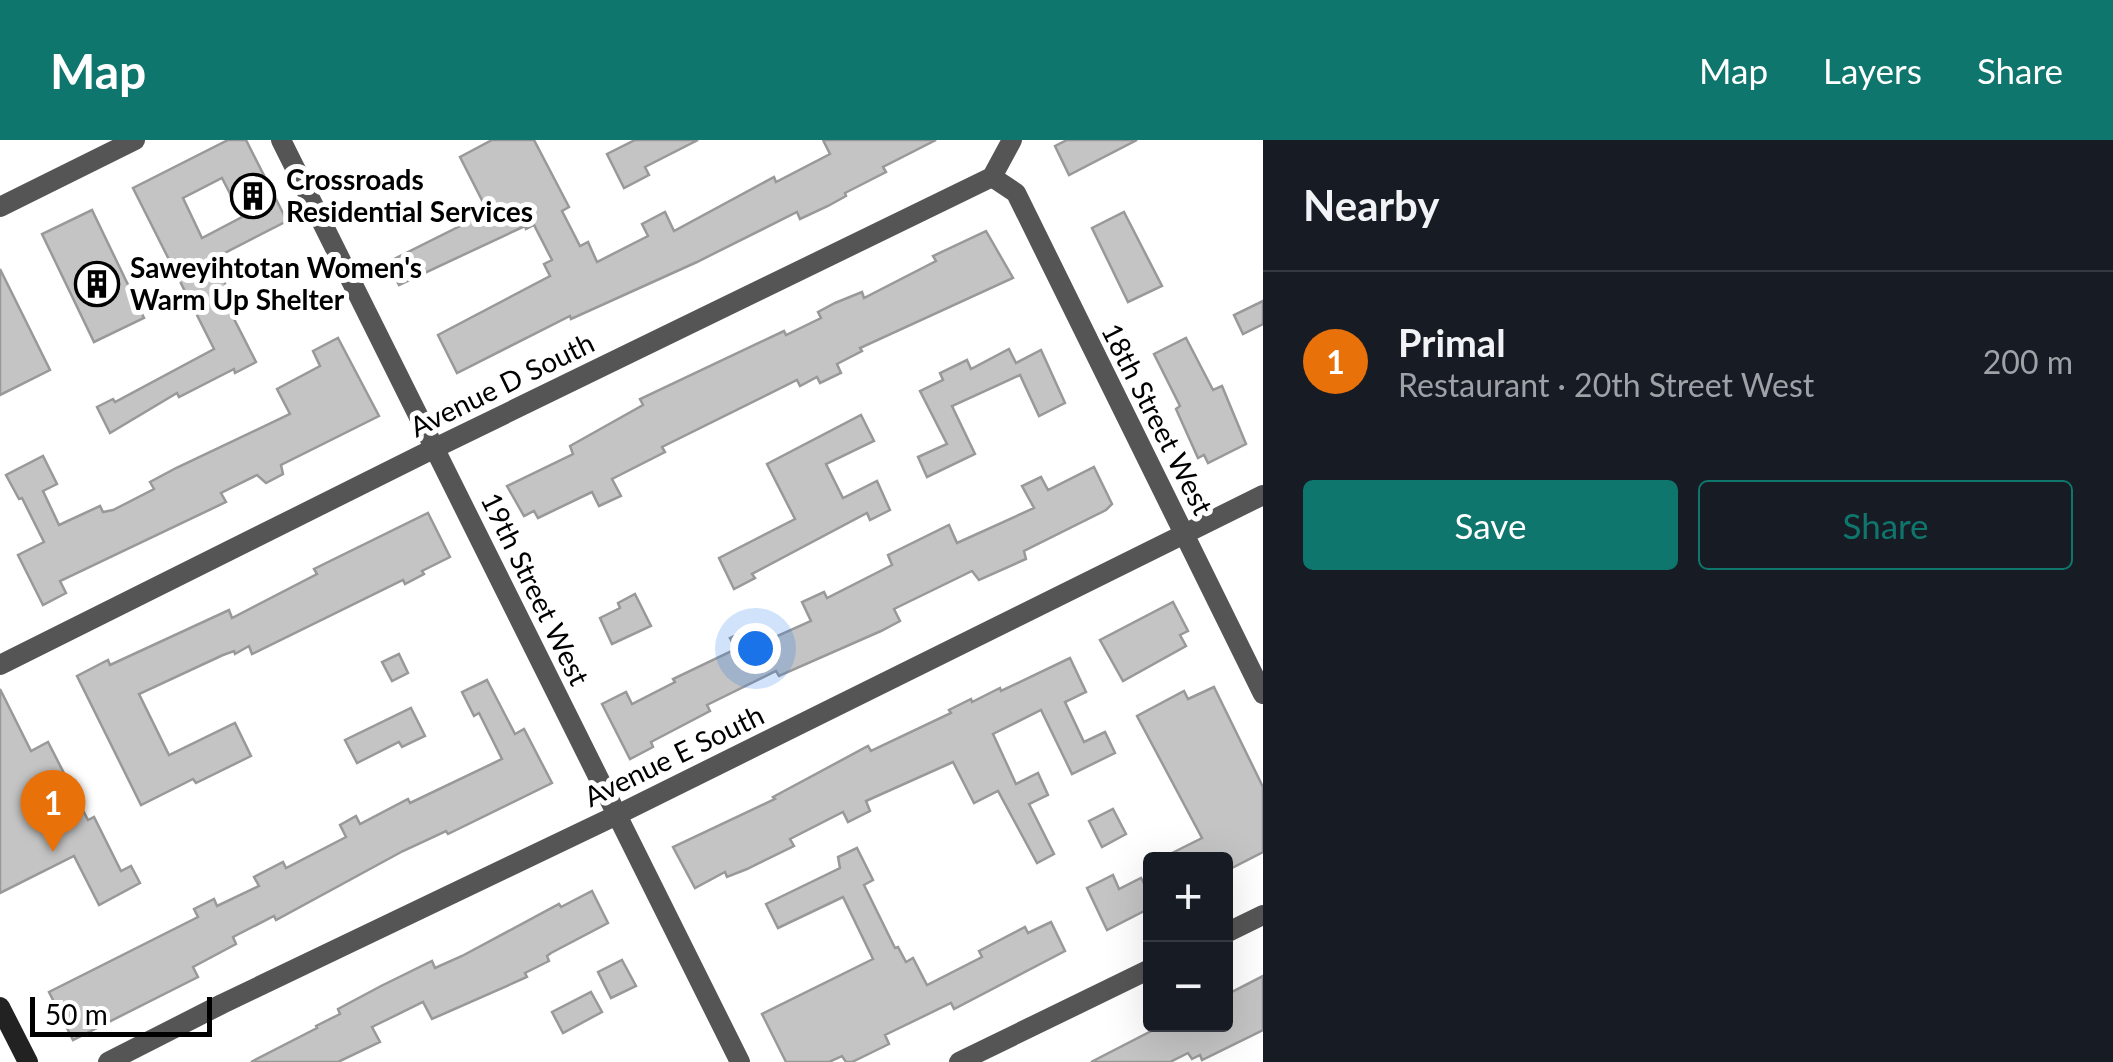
<!DOCTYPE html>
<html lang="en">
<head>
<meta charset="utf-8">
<style>
  body { margin:0; font-family:Lato,sans-serif; background:#242831; color:#f1f3f6 }
  .controls { position:absolute; right:30px; bottom:30px; display:grid; overflow:hidden; border-radius:10px; box-shadow:0 10px 40px #0002 }
  .controls button { width:90px; height:90px; display:grid; place-items:center; padding:0; border:0; border-bottom:2px solid #363941; background:#171b24; color:#f1f3f6; font:50px sans-serif }
  .scale { position:absolute; left:30px; bottom:25px; width:182px; box-sizing:border-box; padding-left:10px; border:5px solid #000; border-top:0; font-size:28px; line-height:35px; white-space:nowrap; color:#000; -webkit-text-stroke:8px #fff; paint-order:stroke }
  .you { position:absolute; left:755px; top:508px; width:35px; height:35px; margin:-25px; border:8px solid #fff; border-radius:50%; background:#1a73e8; box-shadow:0 0 0 15px #1a73e833 }
  .badge { display:grid; place-items:center; width:65px; height:65px; border-radius:50%; background:#0f766e; color:#fff; font-size:32px; font-weight:700 }
  .pin { position:absolute; translate:-50% -82px; filter:drop-shadow(0 2px 5px #0008) }
  .pin::after { content:''; position:absolute; top:52px; width:35px; height:30px; background:inherit; clip-path:polygon(0 0,100% 0,50% 100%) }
  .list { margin:0; padding:0; list-style:none }
  h2 { display:flex; justify-content:space-between; align-items:center; height:130px; margin:0; padding:0 40px; font-size:42px }
  h2 small { font-size:32px; font-weight:400; color:#9ea1a6 }
  .list li { display:grid; grid-template-columns:65px 1fr auto; gap:30px; align-items:center; box-sizing:border-box; height:180px; padding:0 40px; border-top:2px solid #363941 }
  .list b { display:block; font-size:38px; white-space:nowrap }
  .list p { margin:0; font-size:32px; white-space:nowrap; color:#9ea1a6 }
  .list em { font-size:32px; font-style:normal; color:#9ea1a6 }
  .actions { display:flex; gap:20px; padding:30px 40px }
  .actions a { flex:1; padding:22px 0; border:2px solid #0f766e; border-radius:10px; text-align:center; font-size:35px; color:#0f766e }
  .actions .main { background:#0f766e; color:#fff }
  .map { position:relative; flex:none; width:1263px; height:922px; overflow:hidden }
  header { display:flex; align-items:center; gap:60px; box-sizing:border-box; height:140px; padding:0 50px; background:#0f766e; color:#fff }
  header strong { font-size:48px }
  nav { display:flex; gap:55px; margin-inline-start:auto; font-size:35px }
  main { display:flex }
  aside { flex:1; background:#171b24 }
  .map>svg:first-child { display:block }
  .building { fill:#c4c4c4; stroke:#999; stroke-width:2.5; fill-rule:evenodd }
  .lines { fill:none; stroke-linecap:round; stroke-linejoin:round }
  .minor { stroke:#555; stroke-width:20 }
  .tertiary { stroke:#555; stroke-width:20 }
  .secondary { stroke:#222; stroke-width:20 }
  .labels { text-anchor:middle; stroke-width:10; stroke-linejoin:round; paint-order:stroke }
  .poi-label { font-size:28px; font-weight:bold; fill:#000; stroke:#fff; text-anchor:start }
  .street-label { font-size:28px; fill:#000; stroke:#fff }
</style>
</head>
<body>
<header>
<strong>Map</strong>
<nav><a>Map</a><a>Layers</a><a>Share</a></nav>
</header>
<main>
<div class="map">
<svg width="1263" height="922" viewBox="0 0 1263 922">
  <rect width="100%" height="100%" fill="#fff"/>
  <g class="building">
    <path d="M 228,0 L 246,0 L 287,81 L 213,119 L 237,168 L 230,171 L 256,222 L 235,233 L 234,229 L 179,257 L 177,253 L 110,293 L 97,267 L 113,259 L 115,262 L 214,209 L 133,48 ZM 222,38 L 242,77 L 202,98 L 183,58 Z"/>
    <path d="M 492,0 L 534,0 L 569,67 L 562,71 L 580,106 L 588,102 L 597,122 L 648,96 L 642,84 L 665,72 L 674,91 L 774,37 L 776,42 L 830,14 L 823,0 L 936,0 L 883,27 L 886,32 L 845,53 L 846,56 L 828,66 L 800,79 L 797,72 L 697,122 L 571,179 L 570,176 L 457,233 L 438,195 L 550,136 L 544,124 L 552,120 L 534,85 L 526,89 L 525,86 L 399,145 L 388,122 L 488,72 L 460,17 Z"/>
    <path d="M 635,0 L 698,0 L 645,27 L 649,35 L 624,48 L 607,14 Z"/>
    <path d="M 1067,0 L 1137,0 L 1069,35 L 1055,6 Z"/>
    <path d="M 92,70 L 144,178 L 94,202 L 42,94 Z"/>
    <path d="M 1124,72 L 1162,146 L 1128,162 L 1092,88 Z"/>
    <path d="M 986,91 L 1013,138 L 860,208 L 862,211 L 837,224 L 841,233 L 820,243 L 817,237 L 800,246 L 797,240 L 662,307 L 665,312 L 612,339 L 621,356 L 599,366 L 592,352 L 538,378 L 534,371 L 524,376 L 507,346 L 573,314 L 570,306 L 643,265 L 640,259 L 784,191 L 786,195 L 821,178 L 818,172 L 835,163 L 862,152 L 864,158 L 936,121 L 933,116 Z"/>
    <path d="M 0,129 L 50,230 L 0,255 Z"/>
    <path d="M 1263,161 L 1263,184 L 1243,194 L 1234,175 Z"/>
    <path d="M 338,198 L 379,276 L 281,325 L 283,334 L 266,343 L 257,335 L 221,353 L 226,362 L 60,441 L 66,453 L 43,465 L 18,415 L 44,402 L 22,358 L 19,359 L 6,335 L 43,316 L 57,344 L 43,351 L 59,385 L 100,366 L 103,372 L 113,370 L 154,349 L 150,342 L 176,328 L 290,274 L 277,249 L 320,226 L 313,211 Z"/>
    <path d="M 1186,198 L 1213,250 L 1222,246 L 1246,304 L 1208,323 L 1204,315 L 1198,318 L 1176,269 L 1180,266 L 1154,214 Z"/>
    <path d="M 1009,209 L 1016,223 L 1041,210 L 1065,263 L 1039,276 L 1020,235 L 952,266 L 975,314 L 927,337 L 918,317 L 947,304 L 920,251 L 943,240 L 940,233 L 967,220 L 971,229 Z"/>
    <path d="M 861,275 L 874,301 L 826,324 L 843,358 L 877,341 L 890,370 L 870,380 L 867,373 L 752,434 L 755,438 L 734,449 L 719,418 L 795,379 L 767,324 Z"/>
    <path d="M 1094,327 L 1112,364 L 1106,370 L 1024,411 L 1026,419 L 979,440 L 972,431 L 894,469 L 900,481 L 881,491 L 779,536 L 776,531 L 707,565 L 710,571 L 651,602 L 653,607 L 630,619 L 602,564 L 626,552 L 632,564 L 675,542 L 673,539 L 736,509 L 730,498 L 747,490 L 755,506 L 811,481 L 802,462 L 824,452 L 827,458 L 892,425 L 888,415 L 949,385 L 957,403 L 1034,368 L 1022,346 L 1041,337 L 1048,350 Z"/>
    <path d="M 428,373 L 450,417 L 422,431 L 424,434 L 405,444 L 403,440 L 252,514 L 249,506 L 235,514 L 234,511 L 223,515 L 139,554 L 169,615 L 235,583 L 251,616 L 196,643 L 193,639 L 141,665 L 77,536 L 108,520 L 110,525 L 229,470 L 232,478 L 317,434 L 314,429 Z"/>
    <path d="M 635,454 L 651,486 L 612,504 L 600,478 L 620,468 L 618,463 Z"/>
    <path d="M 1173,462 L 1188,491 L 1180,495 L 1186,506 L 1123,541 L 1100,500 Z"/>
    <path d="M 399,514 L 408,533 L 392,541 L 382,522 Z"/>
    <path d="M 1070,518 L 1086,552 L 1065,562 L 1084,602 L 1105,592 L 1115,613 L 1072,634 L 1041,570 L 993,594 L 1016,644 L 1038,633 L 1048,655 L 1029,664 L 1054,714 L 1037,723 L 998,651 L 974,663 L 953,622 L 866,661 L 870,671 L 848,682 L 843,672 L 790,699 L 794,706 L 747,729 L 727,737 L 725,732 L 695,748 L 673,707 L 775,659 L 773,657 L 868,606 L 871,611 L 951,573 L 949,570 L 971,559 L 972,562 L 1000,548 L 1001,551 Z"/>
    <path d="M 487,540 L 515,594 L 524,589 L 552,643 L 448,694 L 446,691 L 403,711 L 276,780 L 274,776 L 233,797 L 236,804 L 193,827 L 198,837 L 73,900 L 49,852 L 198,777 L 194,769 L 214,759 L 217,766 L 259,746 L 254,737 L 283,722 L 286,728 L 346,697 L 340,685 L 356,676 L 360,684 L 408,659 L 410,663 L 502,619 L 479,573 L 474,576 L 462,552 Z"/>
    <path d="M 1214,547 L 1263,647 L 1263,712 L 1226,731 L 1226,720 L 1158,720 L 1202,698 L 1137,576 L 1184,551 L 1188,559 Z"/>
    <path d="M 0,549 L 31,611 L 48,602 L 88,680 L 94,677 L 121,731 L 131,726 L 140,743 L 99,765 L 74,716 L 0,753 Z"/>
    <path d="M 411,568 L 425,596 L 402,607 L 399,602 L 357,623 L 345,600 Z"/>
    <path d="M 1113,669 L 1126,694 L 1102,707 L 1089,681 Z"/>
    <path d="M 857,708 L 873,740 L 864,745 L 895,808 L 898,807 L 906,822 L 913,818 L 927,845 L 982,817 L 979,811 L 1025,787 L 1028,793 L 1051,782 L 1065,811 L 954,869 L 951,863 L 885,895 L 889,904 L 852,922 L 846,922 L 842,916 L 829,922 L 786,922 L 762,874 L 873,819 L 843,757 L 778,788 L 766,764 L 840,728 L 838,717 Z"/>
    <path d="M 1113,735 L 1119,749 L 1141,738 L 1145,745 L 1150,742 L 1150,768 L 1107,790 L 1087,748 Z"/>
    <path d="M 592,751 L 608,783 L 551,813 L 547,816 L 549,821 L 525,833 L 527,837 L 432,879 L 423,862 L 372,887 L 380,902 L 338,922 L 251,922 L 317,888 L 316,886 L 340,874 L 338,869 L 381,846 L 432,821 L 435,828 L 462,816 L 559,764 L 561,767 Z"/>
    <path d="M 622,820 L 636,846 L 611,858 L 598,832 Z"/>
    <path d="M 1263,836 L 1263,890 L 1202,920 L 1200,915 L 1192,919 L 1188,913 L 1170,922 L 1091,922 L 1165,884 L 1226,884 L 1226,855 Z"/>
    <path d="M 591,852 L 602,872 L 563,893 L 552,872 Z"/>
  </g>
  <g class="lines">
    <g class="minor">
      <path d="M 992,37 L 1016,53 L 1263,554"/>
      <path d="M 0,67 L 135,0"/>
      <path d="M 0,525 L 435,308 L 992,37 L 1012,0"/>
      <path d="M 1226,793 L 1263,775"/>
      <path d="M 108,922 L 222,864 L 617,675 L 1263,355"/>
      <path d="M 959,922 L 1150,829"/>
    </g>
    <path class="tertiary" d="M 281,0 L 740,922"/>
    <path class="secondary" d="M 0,867 L 28,922"/>
  </g>
  <defs>
    <symbol id="building-ring" viewBox="-11 -11 22 22"><circle r="9.5" fill="#fff" stroke="#000" stroke-width="1.5"/><path d="M-4-6H4V6H1V3H-1V6H-4ZM-2.5-4.3h1.7v1.8h-1.7ZM.8-4.3h1.7v1.8H.8ZM-2.5-1h1.7V.8h-1.7ZM.8-1h1.7V.8H.8Z" fill="#000"/></symbol>
  </defs>
  <g fill-rule="evenodd">
    <use href="#building-ring" x="228" y="31" width="50" height="50"/>
    <use href="#building-ring" x="72" y="119" width="50" height="50"/>
  </g>
  <g class="labels">
    <g class="poi-label">
      <text x="286" y="50">Crossroads<tspan x="286" dy="32">Residential Services</tspan></text>
      <text x="130" y="138">Saweyihtotan Women's<tspan x="130" dy="32">Warm Up Shelter</tspan></text>
    </g>
    <g class="street-label">
      <text transform="translate(502 245) rotate(-26)" y="10">Avenue D South</text>
      <text transform="translate(1157 279) rotate(63)" y="10">18th Street West</text>
      <text transform="translate(535 449) rotate(64)" y="10">19th Street West</text>
      <text transform="translate(674 616) rotate(-26)" y="10">Avenue E South</text>
    </g>
  </g>
</svg>
<div class="controls">
<button>+</button>
<button>−</button>
</div>
<div class="scale">50 m</div>
<div class="you"></div>
<div class="pin badge" style="left:53px;top:712px;background:#e8710a">1</div>
</div>
<aside>
<h2>Nearby<small></small></h2>
<ul class="list">
<li><span class="badge" style="background:#e8710a">1</span><div><b>Primal</b><p>Restaurant · 20th Street West</p></div><em>200 m</em></li>
</ul>
<div class="actions"><a class="main">Save</a><a>Share</a></div>
</aside>
</main>
</body>
</html>
